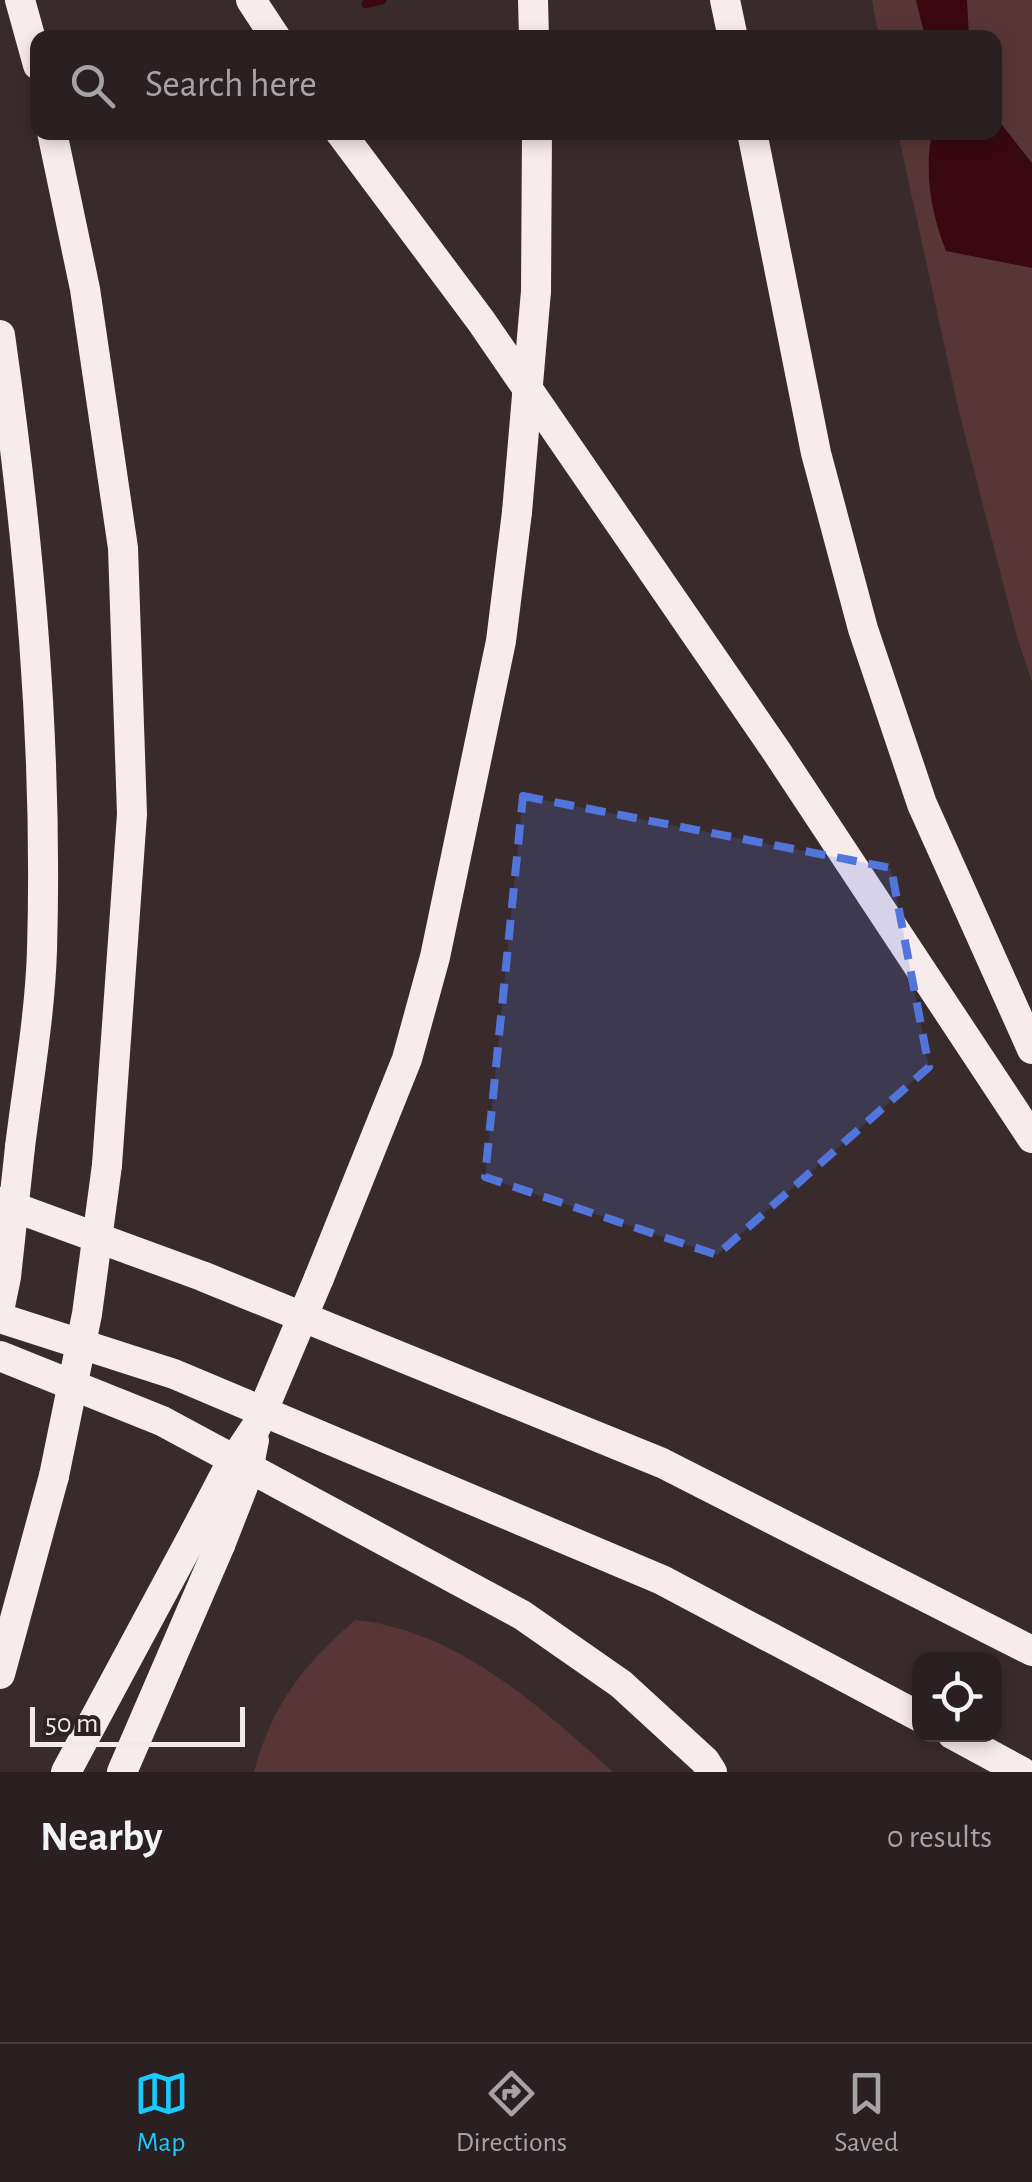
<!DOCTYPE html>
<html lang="en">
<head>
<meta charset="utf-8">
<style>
  body { margin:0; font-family:"Alegreya Sans",sans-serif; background:#33282a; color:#f1f3f6 }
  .controls { position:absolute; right:30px; bottom:30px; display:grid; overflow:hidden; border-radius:20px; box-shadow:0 5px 15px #0003 }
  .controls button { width:90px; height:90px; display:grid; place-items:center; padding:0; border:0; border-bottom:2px solid #473e3f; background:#2b2021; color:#f1f3f6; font:50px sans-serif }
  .scale { position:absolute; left:30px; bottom:25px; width:215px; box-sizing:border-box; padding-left:10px; border:5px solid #f2e9e9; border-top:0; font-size:28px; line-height:35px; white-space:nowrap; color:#f2e9e9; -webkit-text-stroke:8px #2f2222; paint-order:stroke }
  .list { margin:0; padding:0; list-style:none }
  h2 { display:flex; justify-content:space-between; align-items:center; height:130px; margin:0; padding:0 40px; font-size:42px }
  h2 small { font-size:32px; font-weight:400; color:#a6a3a5 }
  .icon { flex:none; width:55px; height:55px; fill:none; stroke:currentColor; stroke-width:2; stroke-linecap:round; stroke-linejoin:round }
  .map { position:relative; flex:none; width:1032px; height:1772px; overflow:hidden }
  .search { position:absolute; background:#2b2021; box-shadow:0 5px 15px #0003; left:30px; right:30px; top:30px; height:110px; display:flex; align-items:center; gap:25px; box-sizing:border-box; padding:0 35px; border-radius:20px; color:#a6a3a5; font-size:38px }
  .sheet { height:270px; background:#2b2021 }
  nav { display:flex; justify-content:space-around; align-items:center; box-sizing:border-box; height:140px; border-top:2px solid #473e3f; background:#2b2021; font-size:28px; color:#a6a3a5 }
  nav a { display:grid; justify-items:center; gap:5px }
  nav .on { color:#1bc9fc }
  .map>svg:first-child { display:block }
  .green { fill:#583638 }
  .water { fill:#390811 }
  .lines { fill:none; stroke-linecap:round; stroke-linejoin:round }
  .stream { stroke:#390811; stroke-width:9 }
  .highway { stroke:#f8ebeb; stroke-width:30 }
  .highway-bridge { stroke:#f8ebeb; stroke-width:30 }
  .marked { fill:#5275dc; fill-opacity:0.2; stroke:#5275dc; stroke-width:8; stroke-dasharray:20 12; stroke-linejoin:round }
</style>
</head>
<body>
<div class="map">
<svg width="1032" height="1772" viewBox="0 0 1032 1772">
  <rect width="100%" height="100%" fill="#392b2c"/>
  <g class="green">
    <path d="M 872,0 L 1032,0 L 1032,682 L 1017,637 L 959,412 L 898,133 L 994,132 L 994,38 L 879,37 Z"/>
    <path d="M 355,1620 C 457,1630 539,1706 613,1772 L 254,1772 C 273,1703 302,1667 355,1620 Z"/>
  </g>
  <g class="water">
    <path d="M 916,0 L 967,0 L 969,37 L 925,37 Z"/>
    <path d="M 995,116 L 1032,163 L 1032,268 L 946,251 C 931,212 924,174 932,133 L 994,132 Z"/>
  </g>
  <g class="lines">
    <path class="stream" d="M 366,4 L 382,0"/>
    <g class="highway">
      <path d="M 20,0 L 38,65"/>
      <path d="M 251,0 L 276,38"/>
      <path d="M 533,0 L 534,38"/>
      <path d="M 725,0 L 733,38"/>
      <path d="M 52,132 L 85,289 L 123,548 L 132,814 L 107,1165"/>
      <path d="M 340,132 L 481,321 L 777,752 L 1032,1138"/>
      <path d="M 752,132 L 816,453 L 863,629 L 922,804 L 1032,1049"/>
      <path d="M 536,291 L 537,132"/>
      <path d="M 0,335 C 29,539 48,744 42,950 C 40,1015 28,1082 20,1147"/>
      <path d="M 0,1202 L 202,1276 L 662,1463 L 1032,1651"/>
      <path d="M 319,1278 L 407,1059 L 435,957 L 501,641 L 517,512"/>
      <path d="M 0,1318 L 174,1374 L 662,1580 L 920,1717"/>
      <path d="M 0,1356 L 162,1421 L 522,1615 L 621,1684 L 705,1761 L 712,1772"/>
      <path d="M 0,1674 L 54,1476"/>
      <path d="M 952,1734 L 1022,1772"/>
      <path d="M 66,1772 L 195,1532"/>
      <path d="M 122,1772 L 220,1545"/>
    </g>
    <g class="highway-bridge">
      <path d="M 517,512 L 536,291"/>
      <path d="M 0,1306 L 6,1277 L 20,1147"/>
      <path d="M 54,1476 L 87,1314 L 107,1165"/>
      <path d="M 195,1532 L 228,1469 L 256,1427 L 319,1278"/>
      <path d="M 220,1545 L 247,1476 L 254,1440"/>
    </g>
  </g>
  <path class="marked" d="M 523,796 L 891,868 L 929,1067 L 717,1255 L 485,1177 Z"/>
</svg>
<div class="controls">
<button><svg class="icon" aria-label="locate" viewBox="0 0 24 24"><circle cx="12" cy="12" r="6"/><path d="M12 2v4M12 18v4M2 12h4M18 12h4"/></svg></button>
</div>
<div class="scale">50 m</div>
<div class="search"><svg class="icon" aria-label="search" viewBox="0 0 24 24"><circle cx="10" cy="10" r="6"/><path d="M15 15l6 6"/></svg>Search here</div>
</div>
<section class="sheet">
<h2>Nearby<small>0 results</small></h2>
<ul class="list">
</ul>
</section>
<nav>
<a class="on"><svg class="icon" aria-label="map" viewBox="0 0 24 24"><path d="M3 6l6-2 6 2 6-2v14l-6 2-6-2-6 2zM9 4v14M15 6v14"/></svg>Map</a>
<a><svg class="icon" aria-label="directions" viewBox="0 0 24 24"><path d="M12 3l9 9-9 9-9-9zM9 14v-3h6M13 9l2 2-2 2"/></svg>Directions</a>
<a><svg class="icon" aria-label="saved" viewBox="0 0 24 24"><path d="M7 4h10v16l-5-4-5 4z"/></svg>Saved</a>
</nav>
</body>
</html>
